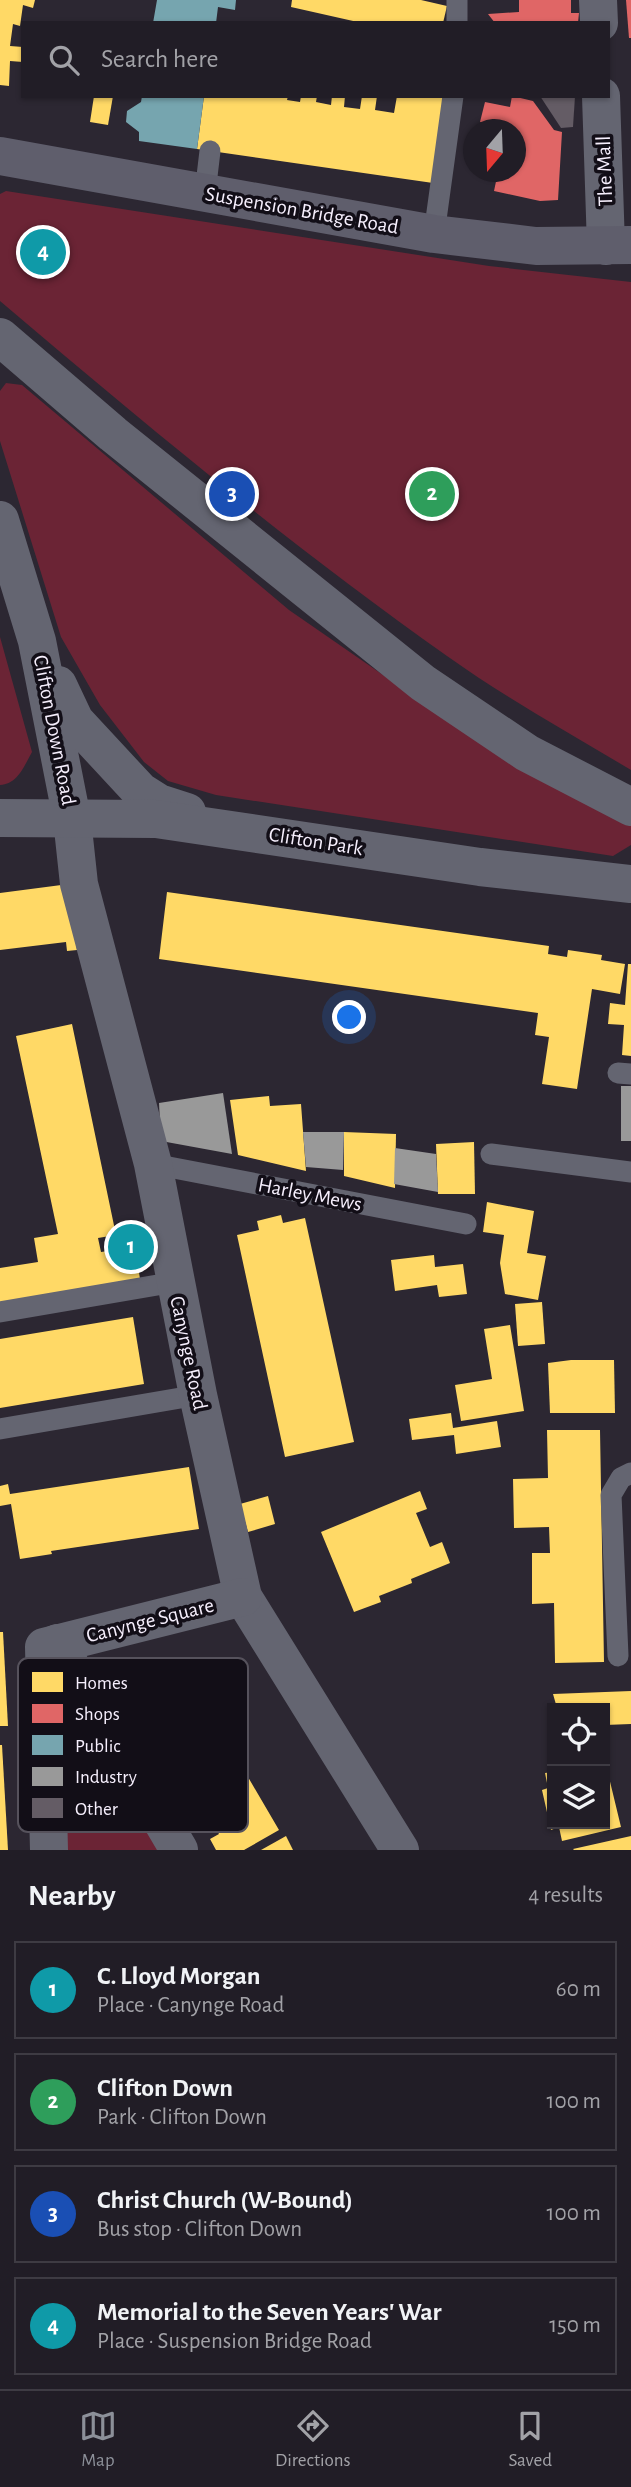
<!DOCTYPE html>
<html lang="en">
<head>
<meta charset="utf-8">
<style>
  body { margin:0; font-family:"Alegreya Sans",sans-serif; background:#29262e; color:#f1f3f6 }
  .controls { position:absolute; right:21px; bottom:21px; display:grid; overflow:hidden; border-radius:0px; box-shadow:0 2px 5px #0004 }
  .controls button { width:63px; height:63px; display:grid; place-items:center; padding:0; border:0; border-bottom:2px solid #3e3b43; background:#211d26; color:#f1f3f6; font:35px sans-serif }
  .compass { position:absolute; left:463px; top:119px; width:63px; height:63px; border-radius:50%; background:#211d26; box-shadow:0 2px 5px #0004; rotate:199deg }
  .you { position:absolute; left:350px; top:1018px; width:24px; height:24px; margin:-18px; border:5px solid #fff; border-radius:50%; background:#1a73e8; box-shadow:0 0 0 10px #1a73e833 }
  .badge { display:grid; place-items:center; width:46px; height:46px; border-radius:50%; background:#8c9099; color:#fff; font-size:23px; font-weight:700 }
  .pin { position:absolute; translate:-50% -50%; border:4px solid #fff; box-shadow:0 2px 7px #0006 }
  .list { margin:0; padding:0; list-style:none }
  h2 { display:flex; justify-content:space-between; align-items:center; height:91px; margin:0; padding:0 28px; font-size:30px }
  h2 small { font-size:23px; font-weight:400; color:#a2a2a7 }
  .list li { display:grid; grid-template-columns:46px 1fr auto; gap:21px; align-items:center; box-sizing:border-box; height:98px; margin:0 14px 14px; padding:0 14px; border:2px solid #3e3b43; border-radius:0px }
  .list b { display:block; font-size:26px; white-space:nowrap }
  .list p { margin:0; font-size:23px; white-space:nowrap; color:#a2a2a7 }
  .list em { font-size:23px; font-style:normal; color:#a2a2a7 }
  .icon { flex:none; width:38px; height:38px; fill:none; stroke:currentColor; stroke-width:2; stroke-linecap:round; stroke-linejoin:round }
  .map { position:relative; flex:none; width:631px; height:1850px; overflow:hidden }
  .search { position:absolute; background:#211d26; box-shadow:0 2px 5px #0004; left:21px; right:21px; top:21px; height:77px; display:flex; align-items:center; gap:18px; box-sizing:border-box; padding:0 24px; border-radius:0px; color:#a2a2a7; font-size:26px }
  .sheet { height:539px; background:#211d26 }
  nav { display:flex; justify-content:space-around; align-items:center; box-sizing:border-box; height:98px; border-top:2px solid #3e3b43; background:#211d26; font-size:19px; color:#a2a2a7 }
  nav a { display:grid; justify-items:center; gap:4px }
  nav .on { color:#8c9099 }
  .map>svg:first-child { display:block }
  .green { fill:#6b2435 }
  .homes { fill:#ffd966 }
  .shops { fill:#e06666 }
  .public { fill:#76a5af }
  .industry { fill:#999 }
  .building { fill:#645c65 }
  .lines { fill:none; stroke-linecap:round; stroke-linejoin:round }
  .service { stroke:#646571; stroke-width:21 }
  .minor { stroke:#646571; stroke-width:38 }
  .tertiary { stroke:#646571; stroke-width:38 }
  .secondary { stroke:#5f5e6c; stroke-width:38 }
  .labels { text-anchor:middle; stroke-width:7; stroke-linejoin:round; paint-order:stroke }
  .street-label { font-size:21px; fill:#f6effd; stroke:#120e17 }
  .key { fill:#120e17; stroke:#56525c; stroke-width:2 }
  .key-label { font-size:19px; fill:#f6effd }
</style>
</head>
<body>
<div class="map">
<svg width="631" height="1850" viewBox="0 0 631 1850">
  <rect width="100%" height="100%" fill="#2c2732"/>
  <g class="green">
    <path d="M 6,191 L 489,266 L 631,282 L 631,770 C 569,733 506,698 447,656 C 291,546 145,424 0,301 L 0,194 Z"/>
    <path d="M 6,383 L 22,385 L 289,610 L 516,767 L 631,825 L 631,845 L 613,856 L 216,795 L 168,781 L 144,762 L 100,705 L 61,637 L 0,441 L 0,391 Z"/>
    <path d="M 0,637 L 32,752 C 24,766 18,784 0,785 Z"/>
    <path d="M 62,1691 L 69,1696 L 160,1850 L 61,1850 Z"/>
  </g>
  <g class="homes">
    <path d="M 0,0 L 35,0 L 33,8 L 23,5 L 20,26 L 13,24 L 10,46 L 23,47 L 23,62 L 10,61 L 9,86 L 0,85 Z"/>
    <path d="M 292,0 L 421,0 L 447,6 L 443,23 L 362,23 L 291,7 Z"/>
    <path d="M 94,96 L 113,96 L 108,125 L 90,122 Z"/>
    <path d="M 204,96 L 288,96 L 287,100 L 300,102 L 301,96 L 317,96 L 316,102 L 331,105 L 332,96 L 345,96 L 344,107 L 360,109 L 362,96 L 377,96 L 375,110 L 394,113 L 397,96 L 444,96 L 433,183 L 197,149 Z"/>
    <path d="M 69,884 L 77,950 L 67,951 L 66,942 L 0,950 L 0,893 Z"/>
    <path d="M 167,892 L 549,946 L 548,954 L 567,957 L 568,950 L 602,955 L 601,960 L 625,964 L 620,994 L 592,989 L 577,1089 L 542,1084 L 549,1037 L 535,1035 L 538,1013 L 159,959 Z"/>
    <path d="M 628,964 L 631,964 L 631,1056 L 622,1055 L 624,1025 L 608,1024 L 610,1003 L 625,1005 Z"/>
    <path d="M 72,1024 L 116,1235 L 98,1238 L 101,1252 L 135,1247 L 140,1279 L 0,1303 L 0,1268 L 38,1262 L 34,1238 L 58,1234 L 16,1036 Z"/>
    <path d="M 269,1096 L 270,1106 L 301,1104 L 306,1171 L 238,1155 L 230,1100 Z"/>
    <path d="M 344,1132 L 396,1134 L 395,1188 L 344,1176 Z"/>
    <path d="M 474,1142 L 475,1194 L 438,1194 L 436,1144 Z"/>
    <path d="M 487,1202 L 534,1211 L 527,1253 L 546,1256 L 538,1300 L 505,1294 L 500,1263 L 504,1235 L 483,1232 Z"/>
    <path d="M 281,1215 L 283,1223 L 305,1218 L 354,1442 L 285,1457 L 237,1235 L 259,1230 L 257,1221 Z"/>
    <path d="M 434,1255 L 435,1267 L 463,1264 L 467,1294 L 439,1297 L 437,1285 L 395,1291 L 391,1260 Z"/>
    <path d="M 542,1302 L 545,1344 L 518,1346 L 515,1304 Z"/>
    <path d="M 133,1317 L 144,1384 L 0,1408 L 0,1339 Z"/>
    <path d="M 510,1325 L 524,1411 L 461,1421 L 455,1385 L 492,1379 L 484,1329 Z"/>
    <path d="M 571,1360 L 614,1360 L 615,1413 L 550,1413 L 548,1363 Z"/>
    <path d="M 451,1413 L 453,1428 L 497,1421 L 501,1447 L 456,1454 L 454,1435 L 412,1440 L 409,1419 Z"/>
    <path d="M 547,1430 L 600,1430 L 604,1662 L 555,1663 L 554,1603 L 532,1604 L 532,1553 L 550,1553 L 549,1527 L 514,1528 L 513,1479 L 548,1478 Z"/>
    <path d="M 189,1467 L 199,1529 L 51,1551 L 52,1554 L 20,1559 L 11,1504 L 0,1506 L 0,1486 L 8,1484 L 10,1494 Z"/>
    <path d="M 420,1491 L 427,1509 L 416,1513 L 430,1547 L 442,1542 L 450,1563 L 411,1579 L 412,1583 L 379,1596 L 381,1602 L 354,1612 L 321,1532 Z"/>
    <path d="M 268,1496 L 275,1524 L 248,1532 L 240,1504 Z"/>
    <path d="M 0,1632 L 3,1632 L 8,1726 L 0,1726 Z"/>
    <path d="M 192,1670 L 237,1745 L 231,1748 L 279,1830 L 244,1850 L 216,1850 L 210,1839 L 219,1834 L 204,1808 L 194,1813 L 161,1756 L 171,1750 L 155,1724 L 145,1730 L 131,1706 Z"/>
    <path d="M 631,1691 L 631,1724 L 605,1725 L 605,1708 L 557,1708 L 553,1694 Z"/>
    <path d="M 0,1745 L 2,1745 L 8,1850 L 0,1850 Z"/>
    <path d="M 606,1765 L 621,1827 L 562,1841 L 559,1827 L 551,1830 L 542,1790 L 548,1788 L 545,1773 L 552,1772 L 552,1824 L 605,1824 Z"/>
    <path d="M 286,1836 L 293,1850 L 261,1850 Z"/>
    <path d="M 631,1836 L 631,1850 L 574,1850 L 573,1849 Z"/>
  </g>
  <g class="shops">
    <path d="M 519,0 L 571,0 L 571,13 L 579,13 L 578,23 L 495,23 L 488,14 L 519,12 Z"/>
    <path d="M 626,0 L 631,0 L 631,38 L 629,38 Z"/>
    <path d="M 512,96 L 533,101 L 554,130 L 562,132 L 558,200 L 540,201 L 494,191 L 498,172 L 516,172 L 516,130 L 480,122 L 485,102 L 510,107 Z"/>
  </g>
  <g class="public">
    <path d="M 157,0 L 236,0 L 235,10 L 218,7 L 216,23 L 153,23 Z"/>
    <path d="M 142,96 L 204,96 L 197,149 L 139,141 L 139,132 L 126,122 L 127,111 L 141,102 Z"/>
  </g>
  <g class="industry">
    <rect x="621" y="1086" width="10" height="55"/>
    <path d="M 223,1093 L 232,1154 L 161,1141 L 159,1103 Z"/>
    <path d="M 303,1132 L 344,1132 L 343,1170 L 306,1167 Z"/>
    <path d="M 395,1148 L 436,1154 L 438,1192 L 394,1184 Z"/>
  </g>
  <path class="building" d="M 540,96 L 575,96 L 573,127 L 561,128 Z"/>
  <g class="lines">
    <g class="service">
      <path d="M 457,0 L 457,23"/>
      <path d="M 205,193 L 210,151"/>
      <path d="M 434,234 L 453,96"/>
      <path d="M 618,1073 L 631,1074"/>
      <path d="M 491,1154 L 631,1172"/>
      <path d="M 153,1164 L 466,1224"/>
      <path d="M 0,1312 L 175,1282"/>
      <path d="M 0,1429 L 198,1395"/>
      <path d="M 618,1656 L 611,1495 L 621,1478 L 631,1473"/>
    </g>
    <g class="minor">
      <path d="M 598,0 L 599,23"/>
      <path d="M 601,96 L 606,246"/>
      <path d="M 0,520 L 37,641 L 72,819 L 79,884 L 153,1164 L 198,1395 L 243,1597 L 400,1850"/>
      <path d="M 58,685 L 75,721 L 140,791 L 159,803 L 187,812"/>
      <path d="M 0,818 L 156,819 L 480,867 L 631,884"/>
      <path d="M 57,1643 L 179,1850"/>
      <path d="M 49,1850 L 44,1647 L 243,1597"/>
    </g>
    <path class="tertiary" d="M 0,337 L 113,434 L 423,683 L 527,753 L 631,807"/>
    <path class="secondary" d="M 0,156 L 434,234 L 536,246 L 631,245"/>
  </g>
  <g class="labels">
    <g class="street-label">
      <text transform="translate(604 171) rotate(-92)" y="7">The Mall</text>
      <text transform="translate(302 210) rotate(10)" y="7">Suspension Bridge Road</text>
      <text transform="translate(55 730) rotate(79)" y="7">Clifton Down Road</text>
      <text transform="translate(316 841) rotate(9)" y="7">Clifton Park</text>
      <text transform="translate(310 1194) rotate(11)" y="7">Harley Mews</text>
      <text transform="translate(189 1353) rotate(78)" y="7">Canynge Road</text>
      <text transform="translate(150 1620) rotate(-14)" y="7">Canynge Square</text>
    </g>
  </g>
  <rect x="18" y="1658" width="230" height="174" rx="10" class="key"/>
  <rect x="32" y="1672" width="31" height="20" fill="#ffd966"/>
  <rect x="32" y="1704" width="31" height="19" fill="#e06666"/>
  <rect x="32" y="1735" width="31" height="20" fill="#76a5af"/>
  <rect x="32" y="1767" width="31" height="19" fill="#999"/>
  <rect x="32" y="1798" width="31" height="20" fill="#645c65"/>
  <g class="key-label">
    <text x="75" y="1689">Homes</text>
    <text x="75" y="1720">Shops</text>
    <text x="75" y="1752">Public</text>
    <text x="75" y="1783">Industry</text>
    <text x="75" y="1815">Other</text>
  </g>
</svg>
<div class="controls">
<button><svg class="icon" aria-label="locate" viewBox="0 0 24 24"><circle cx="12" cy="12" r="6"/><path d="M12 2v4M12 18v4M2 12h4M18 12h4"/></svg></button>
<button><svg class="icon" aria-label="layers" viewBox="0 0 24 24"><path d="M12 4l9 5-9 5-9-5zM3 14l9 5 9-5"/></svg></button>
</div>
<svg class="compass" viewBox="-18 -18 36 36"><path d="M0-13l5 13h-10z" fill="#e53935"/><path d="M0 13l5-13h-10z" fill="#a2a2a7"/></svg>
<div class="you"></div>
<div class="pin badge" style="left:131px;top:1247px;background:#0f9aa8">1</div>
<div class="pin badge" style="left:432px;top:494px;background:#2e9e5b">2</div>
<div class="pin badge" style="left:232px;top:494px;background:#1a4fb4">3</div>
<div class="pin badge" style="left:43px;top:252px;background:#0f9aa8">4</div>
<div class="search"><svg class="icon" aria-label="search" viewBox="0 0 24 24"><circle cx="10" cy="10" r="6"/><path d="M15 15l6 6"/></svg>Search here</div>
</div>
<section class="sheet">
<h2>Nearby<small>4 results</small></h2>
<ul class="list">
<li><span class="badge" style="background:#0f9aa8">1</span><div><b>C. Lloyd Morgan</b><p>Place · Canynge Road</p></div><em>60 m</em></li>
<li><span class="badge" style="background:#2e9e5b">2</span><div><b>Clifton Down</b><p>Park · Clifton Down</p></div><em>100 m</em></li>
<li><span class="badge" style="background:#1a4fb4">3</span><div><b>Christ Church (W-Bound)</b><p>Bus stop · Clifton Down</p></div><em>100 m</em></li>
<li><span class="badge" style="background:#0f9aa8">4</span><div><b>Memorial to the Seven Years' War</b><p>Place · Suspension Bridge Road</p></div><em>150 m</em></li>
</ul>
</section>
<nav>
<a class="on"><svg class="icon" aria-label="map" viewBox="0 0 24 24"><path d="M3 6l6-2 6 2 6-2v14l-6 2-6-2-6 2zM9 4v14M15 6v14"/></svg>Map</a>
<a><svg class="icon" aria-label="directions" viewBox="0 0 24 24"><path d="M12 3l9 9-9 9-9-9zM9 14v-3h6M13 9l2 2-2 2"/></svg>Directions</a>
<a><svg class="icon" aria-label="saved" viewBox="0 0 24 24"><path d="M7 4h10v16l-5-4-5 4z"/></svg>Saved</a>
</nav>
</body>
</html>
